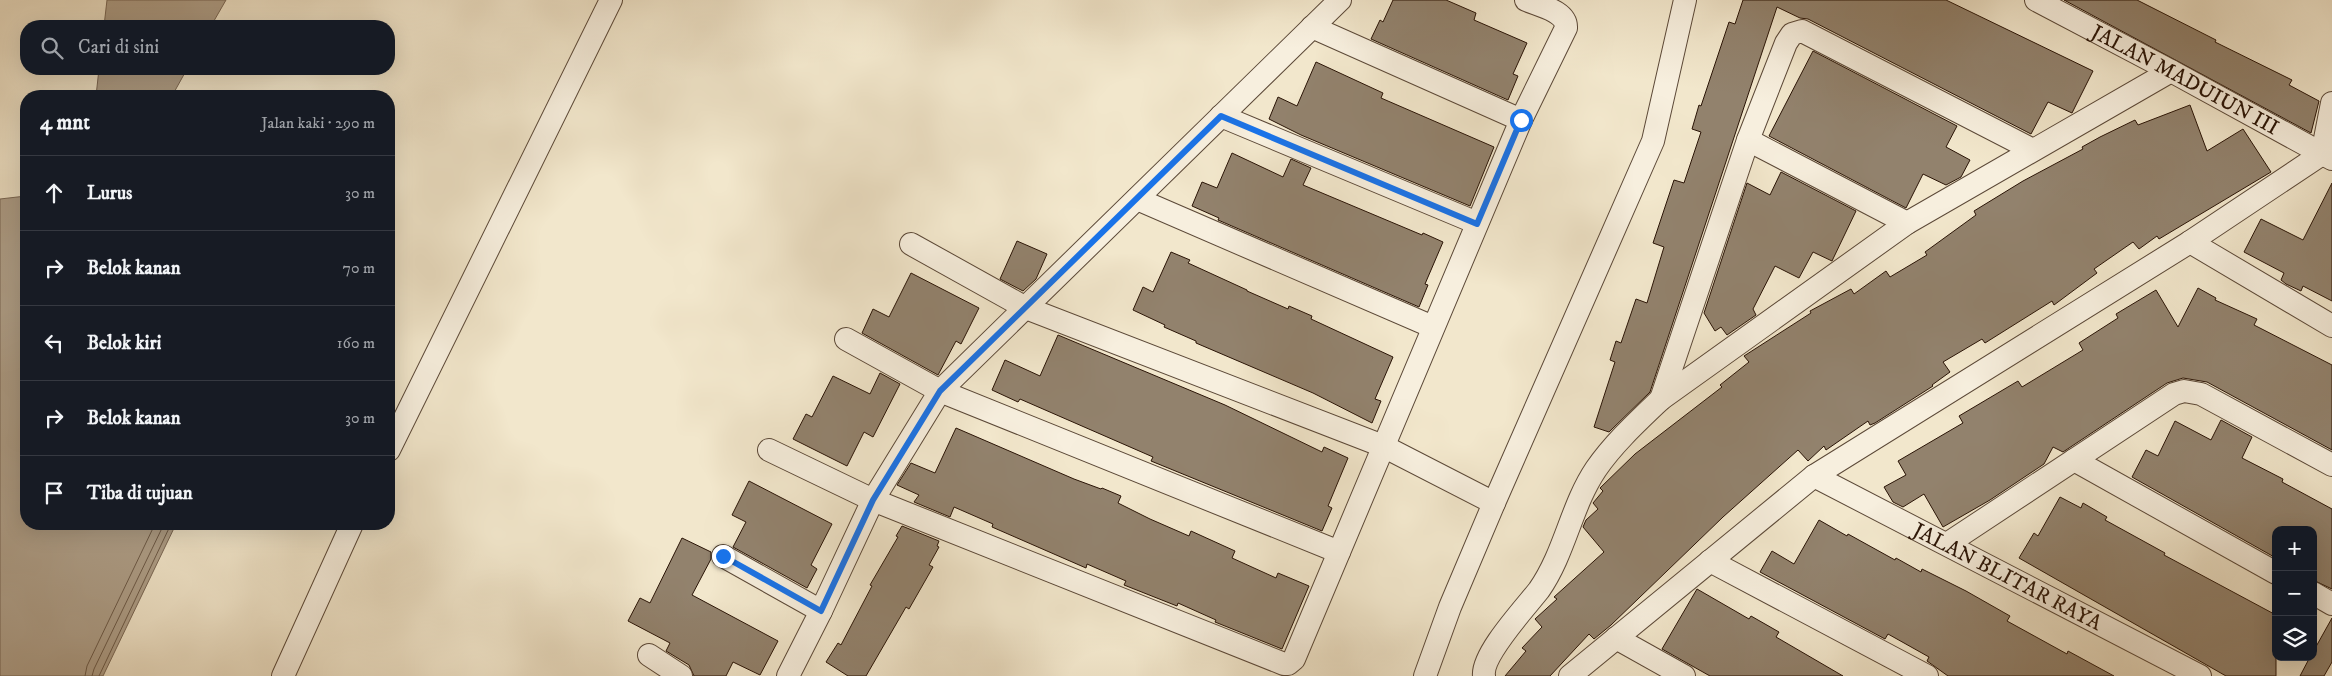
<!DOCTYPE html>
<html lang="id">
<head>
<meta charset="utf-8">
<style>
  body { margin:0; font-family:"IM FELL DW Pica",serif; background:#242831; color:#f1f3f6 }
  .controls { position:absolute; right:15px; bottom:15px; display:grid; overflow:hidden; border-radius:10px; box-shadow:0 5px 20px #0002 }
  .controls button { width:45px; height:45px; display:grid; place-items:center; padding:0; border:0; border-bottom:1px solid #363941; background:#171b24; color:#f1f3f6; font:25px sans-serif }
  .stop { position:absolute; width:15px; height:15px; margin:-11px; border:4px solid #1a73e8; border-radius:50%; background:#fff }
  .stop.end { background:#1a73e8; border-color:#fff; box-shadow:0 1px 5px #0008 }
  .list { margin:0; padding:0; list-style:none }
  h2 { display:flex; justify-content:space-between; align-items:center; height:65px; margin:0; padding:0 20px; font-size:21px }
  h2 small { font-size:16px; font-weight:400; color:#9ea1a6 }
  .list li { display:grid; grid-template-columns:32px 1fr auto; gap:15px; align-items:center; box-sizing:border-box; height:75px; padding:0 20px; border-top:1px solid #363941 }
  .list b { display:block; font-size:19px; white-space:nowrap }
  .list em { font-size:16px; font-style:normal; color:#9ea1a6 }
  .icon { flex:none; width:28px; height:28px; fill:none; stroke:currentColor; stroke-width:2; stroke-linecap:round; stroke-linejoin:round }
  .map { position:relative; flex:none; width:2332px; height:676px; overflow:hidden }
  .search { position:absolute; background:#171b24; box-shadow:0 5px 20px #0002; left:20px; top:20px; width:375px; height:55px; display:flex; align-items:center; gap:12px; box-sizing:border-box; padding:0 18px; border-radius:20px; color:#9ea1a6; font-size:19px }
  .panel { position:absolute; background:#171b24; box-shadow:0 5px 20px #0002; left:20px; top:90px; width:375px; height:440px; border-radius:20px }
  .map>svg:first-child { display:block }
  .water { fill:#ae9f89; stroke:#796755 }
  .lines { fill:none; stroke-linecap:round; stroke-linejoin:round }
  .shore { stroke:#6c5a48; stroke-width:1 }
  .building { fill:#92826d; stroke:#2a1406 }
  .minor-casing { stroke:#5c4938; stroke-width:24 }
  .minor { stroke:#f7efde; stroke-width:22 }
  .route { stroke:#1a73e8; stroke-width:6 }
  .labels { text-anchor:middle; stroke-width:4.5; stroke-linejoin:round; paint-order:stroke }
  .street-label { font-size:21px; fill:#2a1406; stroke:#f7efde }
</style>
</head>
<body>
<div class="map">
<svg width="2332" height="676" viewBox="0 0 2332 676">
  <rect width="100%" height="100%" fill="#f2e7cc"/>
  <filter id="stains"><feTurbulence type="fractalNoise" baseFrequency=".004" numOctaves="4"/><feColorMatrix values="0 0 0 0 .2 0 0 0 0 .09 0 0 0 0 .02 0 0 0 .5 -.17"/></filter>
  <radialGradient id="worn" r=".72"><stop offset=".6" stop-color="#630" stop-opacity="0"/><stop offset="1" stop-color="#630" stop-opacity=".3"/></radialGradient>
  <g class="water">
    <path d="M 107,0 L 226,0 L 211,26 L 104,26 Z"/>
    <path d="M 99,69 L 187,69 L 172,96 L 96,96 Z"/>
    <path d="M 26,196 L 24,291 L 26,294 L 26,524 L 176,524 L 103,676 L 0,676 L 0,199 Z"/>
  </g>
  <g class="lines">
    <g class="shore">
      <path d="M 85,676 L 87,666 L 155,524"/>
      <path d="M 92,676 L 94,669 L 164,524"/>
      <path d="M 99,676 L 171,524"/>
    </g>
  </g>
  <g class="building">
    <path d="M 1393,0 L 1446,0 L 1476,13 L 1474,20 L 1527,43 L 1513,74 L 1518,76 L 1508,100 L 1371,39 L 1380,20 L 1383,22 Z"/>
    <path d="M 1743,0 L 1946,0 L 2093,71 L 2072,113 L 2048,102 L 2031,134 L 1808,19 L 1800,18 L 1777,7 L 1650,392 L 1609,432 L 1594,427 L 1615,362 L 1610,360 L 1616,341 L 1621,343 L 1636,299 L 1647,303 L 1664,247 L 1653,243 L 1674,180 L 1684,183 L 1701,132 L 1692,129 L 1699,105 L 1701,106 L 1729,22 L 1735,24 Z"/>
    <path d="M 2064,0 L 2137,0 L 2216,40 L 2215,42 L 2292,80 L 2289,85 L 2319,101 L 2311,133 Z"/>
    <path d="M 1813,51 L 1957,126 L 1946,147 L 1970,160 L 1961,177 L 1946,185 L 1923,174 L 1906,208 L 1769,136 Z"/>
    <path d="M 1316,62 L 1383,93 L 1381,98 L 1494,147 L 1470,206 L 1301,135 L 1269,119 L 1278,97 L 1297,106 Z"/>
    <path d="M 2190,105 L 2207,151 L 2243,129 L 2271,172 L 2159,239 L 2157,236 L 2139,249 L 2133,242 L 2094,269 L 2097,273 L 2054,305 L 2052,301 L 1985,343 L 1982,339 L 1943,362 L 1950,372 L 1932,385 L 1933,386 L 1875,423 L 1870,425 L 1868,421 L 1826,450 L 1824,446 L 1808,461 L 1798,450 L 1723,517 L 1611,625 L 1594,639 L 1589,634 L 1550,676 L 1505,676 L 1526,651 L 1522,648 L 1542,627 L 1535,619 L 1557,599 L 1554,597 L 1604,552 L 1583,527 L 1586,520 L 1598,509 L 1593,503 L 1603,491 L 1600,488 L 1635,454 L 1722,387 L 1720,385 L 1749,362 L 1744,356 L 1811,313 L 1810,311 L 1851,289 L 1854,294 L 1886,271 L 1890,277 L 1927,255 L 1925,252 L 1976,215 L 1974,211 L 2023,181 L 2083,149 L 2082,147 L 2100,137 L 2135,120 L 2138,125 Z"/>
    <path d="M 1232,153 L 1283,177 L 1291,159 L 1311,168 L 1303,185 L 1422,235 L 1423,233 L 1443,242 L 1425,284 L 1428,285 L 1419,307 L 1218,220 L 1219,218 L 1192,206 L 1202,182 L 1217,188 Z"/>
    <path d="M 1781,172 L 1856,211 L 1832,261 L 1813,252 L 1799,278 L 1775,266 L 1753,309 L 1756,315 L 1727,335 L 1721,327 L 1715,331 L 1704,313 L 1747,183 L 1770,195 Z"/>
    <path d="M 2332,183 L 2332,301 L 2303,286 L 2301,291 L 2286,284 L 2281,280 L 2284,273 L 2244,252 L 2261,219 L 2303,240 Z"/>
    <path d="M 1017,241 L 1047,254 L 1036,279 L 1023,291 L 1000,279 Z"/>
    <path d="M 1171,252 L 1190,260 L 1188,263 L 1247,290 L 1247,291 L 1288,309 L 1289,306 L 1312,316 L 1311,319 L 1393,357 L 1375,399 L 1381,401 L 1372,423 L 1313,393 L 1196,343 L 1196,341 L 1164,327 L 1165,325 L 1133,310 L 1143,287 L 1153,292 Z"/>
    <path d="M 911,273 L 979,308 L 961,344 L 956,341 L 938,375 L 862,333 L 873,309 L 889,317 Z"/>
    <path d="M 2198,288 L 2216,298 L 2215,300 L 2257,319 L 2254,325 L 2332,365 L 2332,450 L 2207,382 L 2183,378 L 2167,383 L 2063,452 L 2053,447 L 2044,464 L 1990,500 L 1943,527 L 1924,494 L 1903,507 L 1893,502 L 1884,487 L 1906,475 L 1898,461 L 1963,423 L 1959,416 L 2018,381 L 2022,387 L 2083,350 L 2079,343 L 2118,318 L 2116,314 L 2156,290 L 2178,327 Z"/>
    <path d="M 1058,335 L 1225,405 L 1322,452 L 1324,447 L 1348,458 L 1328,506 L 1332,508 L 1322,531 L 1151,461 L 1153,457 L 1020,399 L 1018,402 L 992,390 L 1005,360 L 1040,376 Z"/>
    <path d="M 880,373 L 900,384 L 873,437 L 864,432 L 847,466 L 793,439 L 806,414 L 812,417 L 833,376 L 870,394 Z"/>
    <path d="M 2221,420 L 2252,437 L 2242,458 L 2283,479 L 2282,482 L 2332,509 L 2332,589 L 2313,580 L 2313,530 L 2276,530 L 2276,558 L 2132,477 L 2146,450 L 2158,456 L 2175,421 L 2211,440 Z"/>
    <path d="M 956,428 L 1074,479 L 1101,489 L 1102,488 L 1121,496 L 1118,503 L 1150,519 L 1189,536 L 1191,531 L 1235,551 L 1232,558 L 1276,578 L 1278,573 L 1309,586 L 1282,649 L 1215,622 L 1216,620 L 1178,603 L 1177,606 L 1124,585 L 1126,581 L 1087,564 L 1086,568 L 992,527 L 993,524 L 954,507 L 950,517 L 914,502 L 919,495 L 897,485 L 911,463 L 935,473 Z"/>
    <path d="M 749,481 L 832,524 L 811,565 L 817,569 L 807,588 L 733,547 L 746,522 L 732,515 Z"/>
    <path d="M 2060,497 L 2081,508 L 2083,503 L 2107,517 L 2105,520 L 2165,553 L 2164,555 L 2276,615 L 2276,676 L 2226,676 L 2019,558 L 2034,533 L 2038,536 Z"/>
    <path d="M 1819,520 L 1847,536 L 1848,534 L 1895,560 L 1896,558 L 1921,572 L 1922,569 L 1966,591 L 2010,616 L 2007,621 L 2067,654 L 2068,651 L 2114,676 L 1948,676 L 1927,661 L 1929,657 L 1888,634 L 1885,639 L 1760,572 L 1772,551 L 1794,564 Z"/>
    <path d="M 902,526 L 939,541 L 937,546 L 939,547 L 929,565 L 933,567 L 909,609 L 906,607 L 866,676 L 848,676 L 826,662 L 838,643 L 841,645 L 872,586 L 870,585 L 898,537 L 896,536 Z"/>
    <path d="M 682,538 L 711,552 L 711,559 L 692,595 L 778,641 L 760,675 L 733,662 L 726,676 L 694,676 L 689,665 L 666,651 L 670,643 L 628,621 L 640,598 L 650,603 Z"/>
    <path d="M 1697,589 L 1749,619 L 1751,616 L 1779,632 L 1776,637 L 1843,676 L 1710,676 L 1662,649 Z"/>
    <path d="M 2332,618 L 2332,662 L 2324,676 L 2300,676 L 2310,657 L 2313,657 L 2313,652 Z"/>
  </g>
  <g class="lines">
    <defs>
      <g id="minor">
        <path id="s1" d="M 2036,0 L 2171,71 L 2332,159"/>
        <path d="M 1312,27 L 1521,120"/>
        <path d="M 1221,116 L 1477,223"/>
        <path d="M 1748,140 L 1907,223"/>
        <path d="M 1137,199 L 1433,327"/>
        <path d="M 2190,242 L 2332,326"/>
        <path d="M 911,244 L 1026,308 L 1383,446 L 1494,503"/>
        <path d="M 846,339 L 940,391 L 1339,552"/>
        <path d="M 1661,399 L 1748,140 L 1786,43 L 1792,34 L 1802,31 L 2033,150"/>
        <path d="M 389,450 L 611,0"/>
        <path d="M 769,450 L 873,500 L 940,391 L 1340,0"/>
        <path d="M 2074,460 L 2276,573"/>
        <path id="s2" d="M 1814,476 L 2200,676"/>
        <path d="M 1947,544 L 2174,394 L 2184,391 L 2201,394 L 2332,465"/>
        <path d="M 723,556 L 821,611"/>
        <path d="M 1710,561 L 1927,676"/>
        <path d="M 2313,593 L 2332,604"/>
        <path d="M 1616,638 L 1684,676"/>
        <path d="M 649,655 L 681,676"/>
        <path d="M 283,676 L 352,524"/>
        <path d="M 788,676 L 821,611 L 873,500 L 1284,664 L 1288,664 L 1294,659 L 1521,120 L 1566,28 C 1567,11 1540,6 1526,0"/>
        <path d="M 1425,676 L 1450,607 L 1494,503 L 1653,141 L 1685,0"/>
        <path d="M 1484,676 C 1481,655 1525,608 1539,590 C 1565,553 1571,506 1596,469 C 1614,443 1638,421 1661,399 L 1907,223 L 2171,71"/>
        <path d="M 1570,676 L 1814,476 L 2190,242 L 2322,154 L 2332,103"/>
      </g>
    </defs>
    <use href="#minor" class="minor-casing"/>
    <use href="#minor" class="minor"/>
  </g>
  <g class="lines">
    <path class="route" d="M 723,556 L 821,611 L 873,500 L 940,391 L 1221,116 L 1477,224 L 1521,120"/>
  </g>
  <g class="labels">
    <g class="street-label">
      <text dy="7" stroke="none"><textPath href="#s1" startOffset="169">JALAN MADUIUN III</textPath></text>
      <text dy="7" stroke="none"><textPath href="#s2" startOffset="218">JALAN BLITAR RAYA</textPath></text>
    </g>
  </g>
  <rect width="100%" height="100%" filter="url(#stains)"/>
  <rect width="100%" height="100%" fill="url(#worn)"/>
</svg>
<div class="controls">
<button>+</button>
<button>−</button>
<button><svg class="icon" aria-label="layers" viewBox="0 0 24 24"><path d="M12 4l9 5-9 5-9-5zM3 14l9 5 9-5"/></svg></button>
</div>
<div class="stop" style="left:1521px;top:120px"></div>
<div class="stop end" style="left:723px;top:556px"></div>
<div class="search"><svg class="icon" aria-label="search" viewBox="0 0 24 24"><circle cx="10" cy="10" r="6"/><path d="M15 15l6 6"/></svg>Cari di sini</div>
<section class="panel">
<h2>4 mnt<small>Jalan kaki · 290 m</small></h2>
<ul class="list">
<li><svg class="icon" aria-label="ahead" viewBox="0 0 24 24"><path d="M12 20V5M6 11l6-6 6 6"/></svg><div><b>Lurus</b></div><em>30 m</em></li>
<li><svg class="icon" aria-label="right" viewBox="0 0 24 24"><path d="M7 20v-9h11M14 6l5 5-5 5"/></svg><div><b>Belok kanan</b></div><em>70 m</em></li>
<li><svg class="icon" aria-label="left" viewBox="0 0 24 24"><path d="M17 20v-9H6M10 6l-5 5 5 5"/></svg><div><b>Belok kiri</b></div><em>160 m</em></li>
<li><svg class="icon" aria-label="right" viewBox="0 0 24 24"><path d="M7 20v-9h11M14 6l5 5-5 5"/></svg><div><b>Belok kanan</b></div><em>30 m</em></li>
<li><svg class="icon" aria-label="arrive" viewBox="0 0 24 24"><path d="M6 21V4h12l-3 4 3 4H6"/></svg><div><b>Tiba di tujuan</b></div></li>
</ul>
</section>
</div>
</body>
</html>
